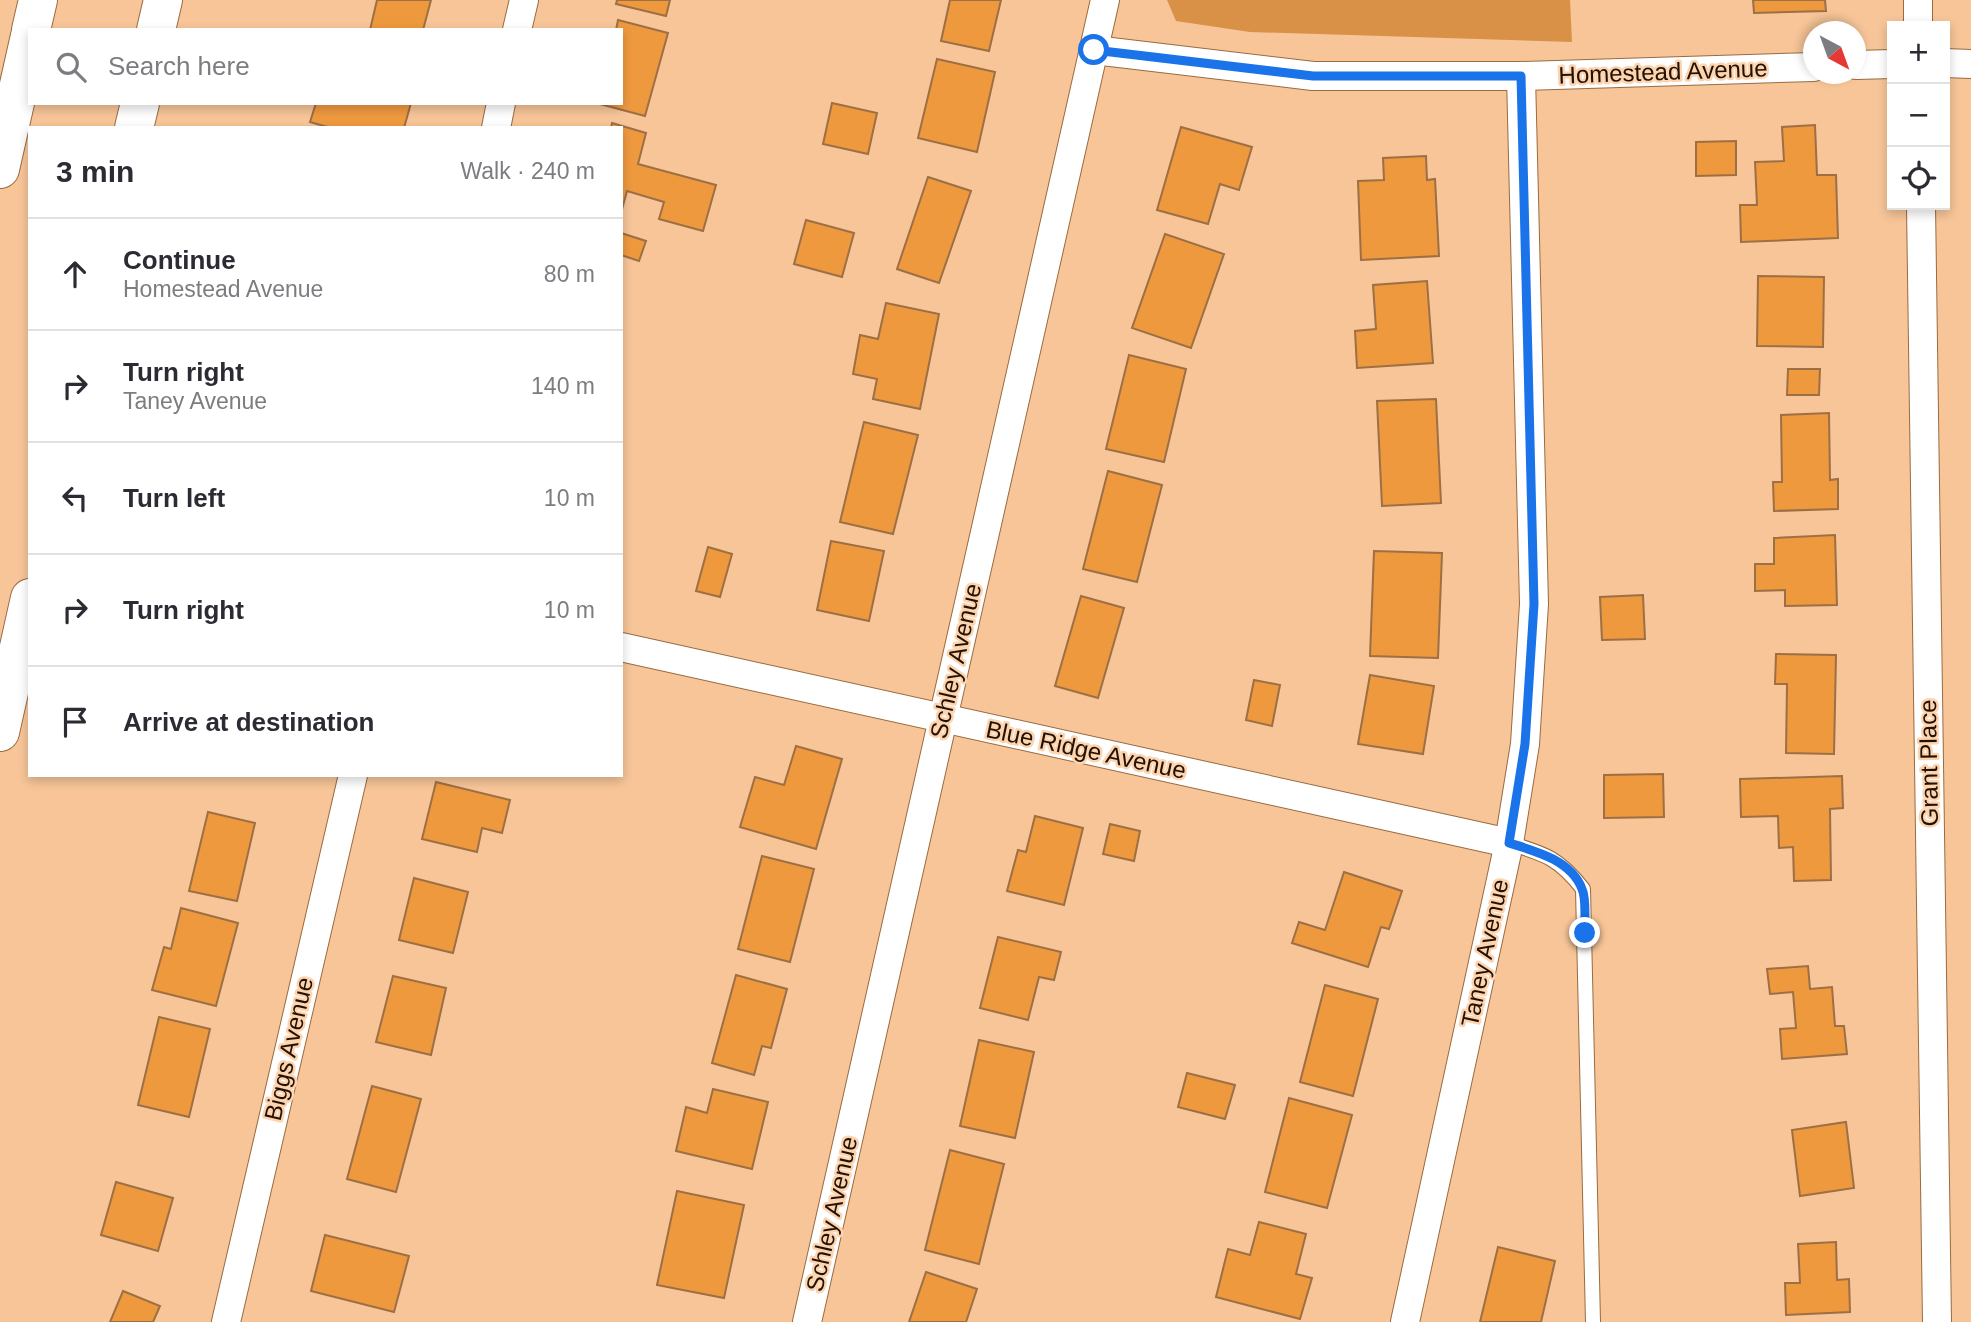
<!DOCTYPE html>
<html lang="en">
<head>
<meta charset="utf-8">
<style>
  body { margin:0; font-family:Helvetica,sans-serif; background:#f7f7f7; color:#2b2b33 }
  .controls { position:absolute; right:21px; top:21px; display:grid; overflow:hidden; border-radius:0px; box-shadow:0 4px 10px #0003 }
  .controls button { width:63px; height:63px; display:grid; place-items:center; padding:0; border:0; border-bottom:2px solid #e1e1e2; background:#fff; color:#2b2b33; font:35px sans-serif }
  .compass { position:absolute; left:1803px; top:21px; width:63px; height:63px; border-radius:50%; background:#fff; box-shadow:0 4px 10px #0003; rotate:139deg }
  .stop { position:absolute; width:21px; height:21px; margin:-16px; border:5px solid #1a73e8; border-radius:50%; background:#fff }
  .stop.end { background:#1a73e8; border-color:#fff; box-shadow:0 2px 7px #0008 }
  .list { margin:0; padding:0; list-style:none }
  h2 { display:flex; justify-content:space-between; align-items:center; height:91px; margin:0; padding:0 28px; font-size:30px }
  h2 small { font-size:23px; font-weight:400; color:#7c7c81 }
  .list li { display:grid; grid-template-columns:46px 1fr auto; gap:21px; align-items:center; box-sizing:border-box; height:112px; padding:0 28px; border-top:2px solid #e1e1e2 }
  .list b { display:block; font-size:26px; white-space:nowrap }
  .list p { margin:0; font-size:23px; white-space:nowrap; color:#7c7c81 }
  .list em { font-size:23px; font-style:normal; color:#7c7c81 }
  .icon { flex:none; width:38px; height:38px; fill:none; stroke:currentColor; stroke-width:2; stroke-linecap:round; stroke-linejoin:round }
  .map { position:relative; flex:none; width:1971px; height:1322px; overflow:hidden }
  .search { position:absolute; background:#fff; box-shadow:0 4px 10px #0003; left:28px; top:28px; width:595px; height:77px; display:flex; align-items:center; gap:18px; box-sizing:border-box; padding:0 24px; border-radius:0px; color:#7c7c81; font-size:26px }
  .panel { position:absolute; background:#fff; box-shadow:0 4px 10px #0003; left:28px; top:126px; width:595px; height:651px; border-radius:0px }
  .map>svg:first-child { display:block }
  .green { fill:#d99047 }
  .building { fill:#ef993f; stroke:#9d6f44; stroke-width:2 }
  .lines { fill:none; stroke-linecap:round; stroke-linejoin:round }
  .service-casing { stroke:#996b40; stroke-width:16 }
  .minor-casing { stroke:#996b40; stroke-width:30 }
  .motorway-casing { stroke:#996b40; stroke-width:40 }
  .service { stroke:#fff; stroke-width:14 }
  .minor { stroke:#fff; stroke-width:28 }
  .motorway { stroke:#fff; stroke-width:38 }
  .route { stroke:#1a73e8; stroke-width:9 }
  .labels { text-anchor:middle; stroke-width:5; stroke-linejoin:round; paint-order:stroke }
  .street-label { font-size:24px; fill:#231102; stroke:#fdd4b0 }
</style>
</head>
<body>
<div class="map">
<svg width="1971" height="1322" viewBox="0 0 1971 1322">
  <rect width="100%" height="100%" fill="#f7c598"/>
  <path class="green" d="M 1167,0 L 1570,0 L 1572,42 L 1250,32 L 1176,21 Z"/>
  <g class="building">
    <path d="M 377,0 L 431,0 L 423,30 L 370,30 Z"/>
    <path d="M 617,0 L 670,0 L 666,16 L 616,4 Z"/>
    <path d="M 950,0 L 1001,0 L 989,51 L 941,41 Z"/>
    <path d="M 1753,0 L 1825,0 L 1826,11 L 1754,13 Z"/>
    <path d="M 618,20 L 668,33 L 645,116 L 596,103 L 621,103 L 621,30 L 616,30 Z"/>
    <path d="M 937,59 L 995,72 L 977,152 L 918,138 Z"/>
    <path d="M 316,103 L 411,103 L 404,128 L 331,128 L 310,122 Z"/>
    <path d="M 832,103 L 877,113 L 868,154 L 823,144 Z"/>
    <path d="M 612,123 L 646,133 L 638,164 L 716,185 L 703,231 L 659,219 L 664,202 L 627,191 L 621,213 L 621,128 L 611,128 Z"/>
    <path d="M 1815,125 L 1817,175 L 1836,175 L 1838,238 L 1741,242 L 1740,205 L 1757,205 L 1755,162 L 1784,161 L 1782,127 Z"/>
    <path d="M 1181,127 L 1252,147 L 1239,190 L 1220,184 L 1208,224 L 1157,210 Z"/>
    <path d="M 1736,141 L 1736,175 L 1696,176 L 1696,142 Z"/>
    <path d="M 1426,156 L 1427,180 L 1435,179 L 1439,256 L 1361,260 L 1358,181 L 1384,180 L 1383,158 Z"/>
    <path d="M 928,177 L 971,191 L 939,283 L 897,269 Z"/>
    <path d="M 806,220 L 854,233 L 842,277 L 794,264 Z"/>
    <path d="M 621,233 L 646,241 L 639,261 L 621,255 Z"/>
    <path d="M 1165,234 L 1224,254 L 1191,348 L 1132,328 Z"/>
    <path d="M 1758,276 L 1824,277 L 1823,347 L 1757,346 Z"/>
    <path d="M 1427,281 L 1433,363 L 1357,368 L 1355,331 L 1376,329 L 1373,285 Z"/>
    <path d="M 886,303 L 939,314 L 920,409 L 873,399 L 877,379 L 853,374 L 860,335 L 878,339 Z"/>
    <path d="M 1129,355 L 1186,369 L 1164,462 L 1106,449 Z"/>
    <path d="M 1788,369 L 1820,369 L 1819,395 L 1787,395 Z"/>
    <path d="M 1436,399 L 1441,503 L 1382,506 L 1377,401 Z"/>
    <path d="M 1829,413 L 1830,480 L 1838,479 L 1838,509 L 1774,511 L 1773,482 L 1782,482 L 1781,415 Z"/>
    <path d="M 864,422 L 918,435 L 893,534 L 840,522 Z"/>
    <path d="M 1108,471 L 1162,485 L 1137,582 L 1083,569 Z"/>
    <path d="M 1835,535 L 1837,605 L 1785,606 L 1785,590 L 1755,591 L 1755,564 L 1774,564 L 1774,538 Z"/>
    <path d="M 831,541 L 884,551 L 869,621 L 817,610 Z"/>
    <path d="M 708,547 L 732,554 L 720,597 L 696,591 Z"/>
    <path d="M 1374,551 L 1442,553 L 1438,658 L 1370,656 Z"/>
    <path d="M 1643,595 L 1645,639 L 1602,640 L 1600,597 Z"/>
    <path d="M 1081,596 L 1124,608 L 1098,698 L 1055,686 Z"/>
    <path d="M 1776,654 L 1836,655 L 1834,754 L 1786,753 L 1787,684 L 1775,684 Z"/>
    <path d="M 1370,675 L 1434,686 L 1423,754 L 1358,744 Z"/>
    <path d="M 1254,680 L 1280,685 L 1272,726 L 1246,720 Z"/>
    <path d="M 796,746 L 842,759 L 816,849 L 740,827 L 755,777 L 784,785 Z"/>
    <path d="M 1663,774 L 1664,817 L 1604,818 L 1604,775 Z"/>
    <path d="M 1842,776 L 1843,808 L 1830,809 L 1831,880 L 1794,881 L 1793,847 L 1779,848 L 1778,816 L 1741,817 L 1740,779 Z"/>
    <path d="M 436,782 L 510,800 L 502,833 L 482,828 L 477,852 L 422,839 Z"/>
    <path d="M 208,812 L 255,823 L 237,901 L 189,891 Z"/>
    <path d="M 1035,816 L 1083,828 L 1064,905 L 1007,891 L 1018,850 L 1026,852 Z"/>
    <path d="M 1110,824 L 1140,831 L 1134,861 L 1103,854 Z"/>
    <path d="M 762,856 L 814,869 L 790,962 L 738,949 Z"/>
    <path d="M 1344,872 L 1402,891 L 1389,929 L 1381,927 L 1368,967 L 1292,943 L 1299,922 L 1325,930 Z"/>
    <path d="M 414,878 L 468,892 L 453,953 L 399,940 Z"/>
    <path d="M 181,908 L 238,923 L 216,1006 L 152,990 L 164,947 L 171,949 Z"/>
    <path d="M 998,937 L 1061,952 L 1054,980 L 1039,977 L 1028,1020 L 980,1008 Z"/>
    <path d="M 1808,966 L 1810,989 L 1832,987 L 1835,1026 L 1844,1026 L 1847,1054 L 1782,1059 L 1780,1029 L 1796,1028 L 1793,992 L 1770,994 L 1767,969 Z"/>
    <path d="M 736,975 L 787,989 L 771,1048 L 762,1046 L 754,1075 L 712,1063 Z"/>
    <path d="M 393,976 L 446,988 L 431,1055 L 376,1042 Z"/>
    <path d="M 1325,985 L 1378,999 L 1353,1096 L 1300,1082 Z"/>
    <path d="M 159,1017 L 210,1029 L 189,1117 L 138,1105 Z"/>
    <path d="M 979,1040 L 1034,1052 L 1015,1138 L 960,1126 Z"/>
    <path d="M 1187,1073 L 1235,1085 L 1225,1119 L 1178,1107 Z"/>
    <path d="M 372,1086 L 421,1099 L 396,1192 L 347,1179 Z"/>
    <path d="M 713,1089 L 768,1102 L 752,1169 L 676,1151 L 686,1107 L 707,1113 Z"/>
    <path d="M 1289,1098 L 1352,1115 L 1327,1208 L 1265,1192 Z"/>
    <path d="M 1846,1122 L 1854,1188 L 1800,1196 L 1792,1130 Z"/>
    <path d="M 950,1150 L 1004,1164 L 979,1264 L 925,1250 Z"/>
    <path d="M 116,1182 L 173,1198 L 158,1251 L 101,1235 Z"/>
    <path d="M 677,1191 L 744,1205 L 724,1298 L 657,1285 Z"/>
    <path d="M 1259,1222 L 1306,1234 L 1296,1274 L 1312,1278 L 1300,1319 L 1216,1297 L 1228,1249 L 1250,1255 Z"/>
    <path d="M 325,1235 L 409,1256 L 394,1312 L 311,1291 Z"/>
    <path d="M 1836,1242 L 1837,1280 L 1849,1279 L 1850,1312 L 1786,1315 L 1785,1283 L 1800,1283 L 1798,1244 Z"/>
    <path d="M 1498,1247 L 1555,1261 L 1541,1322 L 1480,1322 Z"/>
    <path d="M 926,1272 L 977,1289 L 966,1322 L 909,1322 Z"/>
    <path d="M 123,1291 L 160,1306 L 153,1322 L 110,1322 Z"/>
  </g>
  <g class="lines">
    <defs>
      <path id="service" d="M 1509,843 C 1545,854 1559,858 1583,889 L 1593,1322"/>
      <g id="minor">
        <path d="M 1918,0 L 1918,26"/>
        <path d="M 517,30 L 524,0"/>
        <path d="M 1094,50 L 1313,76 L 1521,76 L 1814,67"/>
        <path d="M 1945,63 L 1971,64"/>
        <path d="M 1856,65 L 1892,64"/>
        <path d="M 496,128 L 501,103"/>
        <path d="M 1921,205 L 1937,1322"/>
        <path d="M 621,647 L 1509,843"/>
        <path d="M 226,1322 L 353,775"/>
        <path d="M 807,1322 L 1105,0"/>
        <path d="M 1405,1322 L 1509,843 L 1525,744 L 1534,604 L 1521,76"/>
      </g>
      <g id="motorway">
        <path d="M 31,30 L 38,0"/>
        <path d="M 156,30 L 163,0"/>
        <path d="M 134,128 L 140,103"/>
        <path d="M 0,169 L 30,36"/>
        <path d="M 0,732 L 30,598"/>
      </g>
    </defs>
    <use href="#service" class="service-casing"/>
    <use href="#minor" class="minor-casing"/>
    <use href="#motorway" class="motorway-casing"/>
    <use href="#service" class="service"/>
    <use href="#minor" class="minor"/>
    <use href="#motorway" class="motorway"/>
  </g>
  <g class="lines">
    <path class="route" d="M 1094,50 L 1313,76 L 1521,76 L 1534,604 L 1525,744 L 1509,843 C 1535,851 1571,860 1582,889 C 1587,900 1584,920 1585,933"/>
  </g>
  <g class="labels">
    <g class="street-label">
      <text transform="translate(1663 72) rotate(-2)" y="8">Homestead Avenue</text>
      <text transform="translate(956 661) rotate(-77)" y="8">Schley Avenue</text>
      <text transform="translate(1086 750) rotate(12)" y="8">Blue Ridge Avenue</text>
      <text transform="translate(1929 763) rotate(-91)" y="8">Grant Place</text>
      <text transform="translate(1485 953) rotate(-78)" y="8">Taney Avenue</text>
      <text transform="translate(289 1049) rotate(-77)" y="8">Biggs Avenue</text>
      <text transform="translate(832 1214) rotate(-77)" y="8">Schley Avenue</text>
    </g>
  </g>
</svg>
<div class="controls">
<button>+</button>
<button>−</button>
<button><svg class="icon" aria-label="locate" viewBox="0 0 24 24"><circle cx="12" cy="12" r="6"/><path d="M12 2v4M12 18v4M2 12h4M18 12h4"/></svg></button>
</div>
<svg class="compass" viewBox="-18 -18 36 36"><path d="M0-13l5 13h-10z" fill="#e53935"/><path d="M0 13l5-13h-10z" fill="#7c7c81"/></svg>
<div class="stop" style="left:1094px;top:50px"></div>
<div class="stop end" style="left:1585px;top:933px"></div>
<div class="search"><svg class="icon" aria-label="search" viewBox="0 0 24 24"><circle cx="10" cy="10" r="6"/><path d="M15 15l6 6"/></svg>Search here</div>
<section class="panel">
<h2>3 min<small>Walk · 240 m</small></h2>
<ul class="list">
<li><svg class="icon" aria-label="ahead" viewBox="0 0 24 24"><path d="M12 20V5M6 11l6-6 6 6"/></svg><div><b>Continue</b><p>Homestead Avenue</p></div><em>80 m</em></li>
<li><svg class="icon" aria-label="right" viewBox="0 0 24 24"><path d="M7 20v-9h11M14 6l5 5-5 5"/></svg><div><b>Turn right</b><p>Taney Avenue</p></div><em>140 m</em></li>
<li><svg class="icon" aria-label="left" viewBox="0 0 24 24"><path d="M17 20v-9H6M10 6l-5 5 5 5"/></svg><div><b>Turn left</b></div><em>10 m</em></li>
<li><svg class="icon" aria-label="right" viewBox="0 0 24 24"><path d="M7 20v-9h11M14 6l5 5-5 5"/></svg><div><b>Turn right</b></div><em>10 m</em></li>
<li><svg class="icon" aria-label="arrive" viewBox="0 0 24 24"><path d="M6 21V4h12l-3 4 3 4H6"/></svg><div><b>Arrive at destination</b></div></li>
</ul>
</section>
</div>
</body>
</html>
